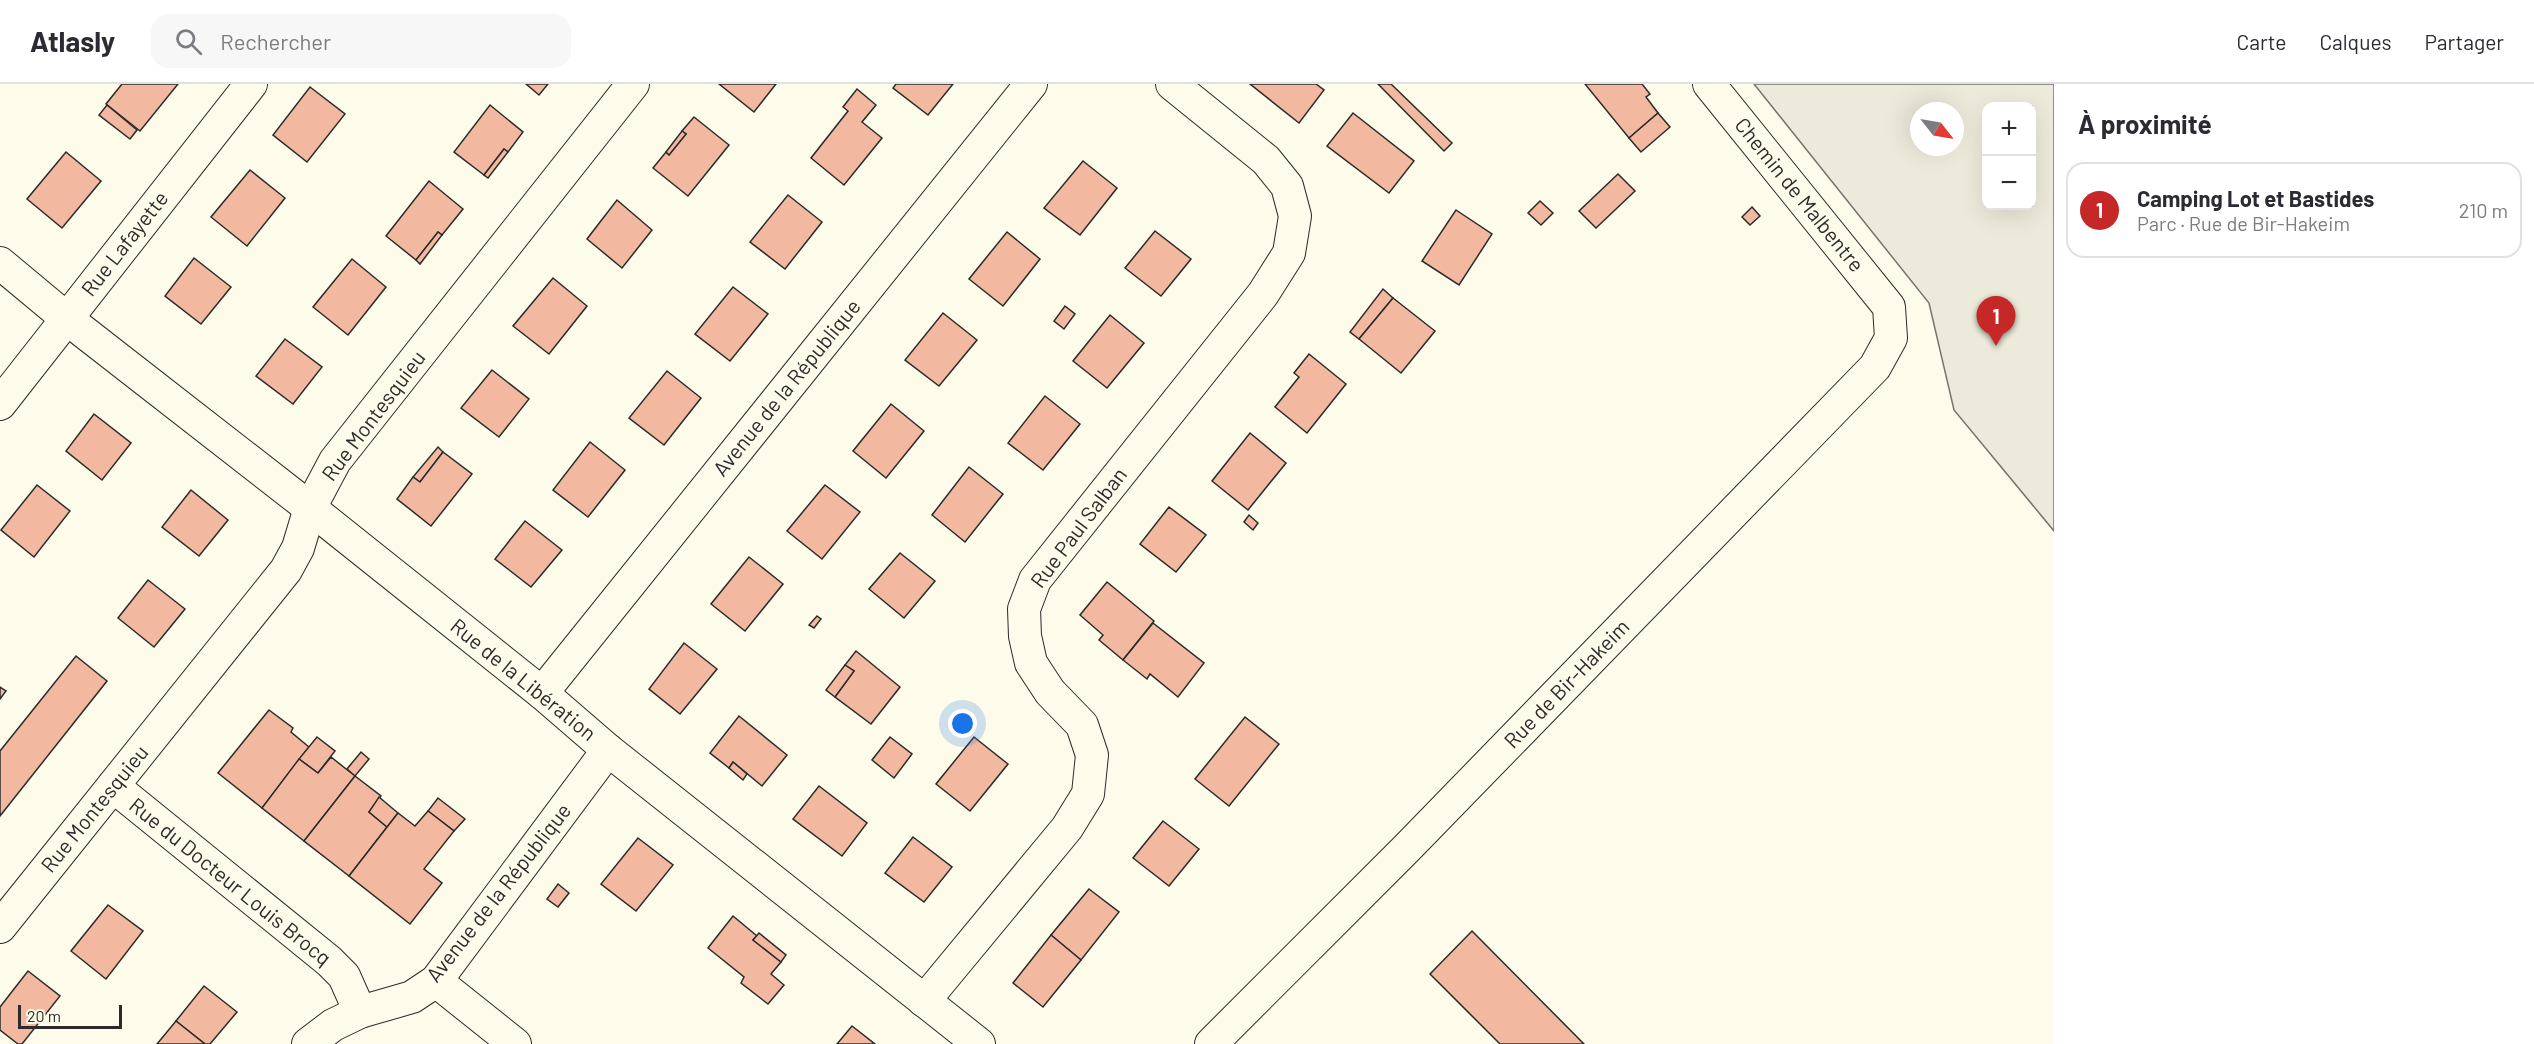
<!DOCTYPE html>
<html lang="fr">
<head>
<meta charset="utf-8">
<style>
  body { margin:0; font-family:Barlow,sans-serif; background:#f7f7f7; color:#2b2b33 }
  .controls { position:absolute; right:18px; top:18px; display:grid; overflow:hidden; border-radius:12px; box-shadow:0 6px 24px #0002 }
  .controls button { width:54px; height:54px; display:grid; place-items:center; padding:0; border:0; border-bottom:2px solid #e1e1e2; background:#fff; color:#2b2b33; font:30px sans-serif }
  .compass { position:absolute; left:1910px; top:18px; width:54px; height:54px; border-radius:50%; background:#fff; box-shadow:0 6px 24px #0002; rotate:121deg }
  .scale { position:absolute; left:18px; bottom:15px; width:104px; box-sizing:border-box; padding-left:6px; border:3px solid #2b2b2b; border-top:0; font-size:16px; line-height:21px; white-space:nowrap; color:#2b2b2b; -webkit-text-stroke:4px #fdfbea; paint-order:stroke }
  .you { position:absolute; left:963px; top:640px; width:21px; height:21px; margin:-15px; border:4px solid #fff; border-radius:50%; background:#1a73e8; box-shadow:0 0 0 9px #1a73e833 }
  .badge { display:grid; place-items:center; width:39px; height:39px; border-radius:50%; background:#c62828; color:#fff; font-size:20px; font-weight:700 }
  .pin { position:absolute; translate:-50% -50px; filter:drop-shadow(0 2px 3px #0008) }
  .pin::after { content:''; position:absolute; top:32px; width:21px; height:18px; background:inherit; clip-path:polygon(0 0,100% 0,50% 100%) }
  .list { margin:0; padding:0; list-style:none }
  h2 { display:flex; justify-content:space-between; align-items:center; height:78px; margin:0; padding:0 24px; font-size:26px }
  h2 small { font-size:20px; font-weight:400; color:#7c7c81 }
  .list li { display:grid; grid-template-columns:39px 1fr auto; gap:18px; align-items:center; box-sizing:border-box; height:96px; margin:0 12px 12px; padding:0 12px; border:2px solid #e1e1e2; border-radius:18px }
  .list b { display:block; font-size:22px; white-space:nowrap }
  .list p { margin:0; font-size:20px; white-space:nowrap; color:#7c7c81 }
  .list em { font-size:20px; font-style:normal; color:#7c7c81 }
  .icon { flex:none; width:33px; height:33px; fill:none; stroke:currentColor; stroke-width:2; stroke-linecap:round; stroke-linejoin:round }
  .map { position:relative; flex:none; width:2054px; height:960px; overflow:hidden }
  header { display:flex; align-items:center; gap:36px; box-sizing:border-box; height:84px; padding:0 30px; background:#fff; border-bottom:2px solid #e1e1e2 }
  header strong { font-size:28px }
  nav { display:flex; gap:33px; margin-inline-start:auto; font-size:21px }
  .search { width:420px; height:54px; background:#f7f7f7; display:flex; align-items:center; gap:15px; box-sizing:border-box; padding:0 21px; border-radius:18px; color:#7c7c81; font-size:22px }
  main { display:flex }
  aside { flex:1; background:#fff }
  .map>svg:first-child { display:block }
  .green { fill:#ecebdb; stroke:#74746e; stroke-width:1.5; fill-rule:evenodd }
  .building { fill:#f2b8a0; stroke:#2b2b2b; stroke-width:1.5 }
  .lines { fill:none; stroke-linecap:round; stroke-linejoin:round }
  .minor-casing { stroke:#2b2b2b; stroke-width:34 }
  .minor { stroke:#fdfbea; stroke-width:32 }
  .labels { text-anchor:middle; stroke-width:4.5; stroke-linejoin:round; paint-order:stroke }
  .street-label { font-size:21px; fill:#2b2b2b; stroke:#fdfbea }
</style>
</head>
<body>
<header>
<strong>Atlasly</strong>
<div class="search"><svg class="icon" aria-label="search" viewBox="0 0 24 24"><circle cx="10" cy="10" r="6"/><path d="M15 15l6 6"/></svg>Rechercher</div>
<nav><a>Carte</a><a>Calques</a><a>Partager</a></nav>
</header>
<main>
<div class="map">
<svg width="2054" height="960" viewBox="0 0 2054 960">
  <rect width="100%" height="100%" fill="#fdfbea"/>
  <path class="green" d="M 1754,0 L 2054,0 L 2054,447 L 1954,326 L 1929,219 ZM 1986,22 L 2032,22 L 2032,122 L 1986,122 ZM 1919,27 L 1955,27 L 1955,63 L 1919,63 Z"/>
  <g class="building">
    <path d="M 122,0 L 178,0 L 140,47 L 106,20 Z"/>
    <path d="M 526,0 L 548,0 L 539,11 Z"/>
    <path d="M 719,0 L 776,0 L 754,28 Z"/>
    <path d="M 896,0 L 953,0 L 928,31 L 893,4 Z"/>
    <path d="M 1250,0 L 1316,0 L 1324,6 L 1299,39 Z"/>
    <path d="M 1378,0 L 1391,0 L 1452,59 L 1444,67 Z"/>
    <path d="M 1585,0 L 1642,0 L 1650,10 L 1646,13 L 1658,29 L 1629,54 Z"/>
    <path d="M 310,3 L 345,30 L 307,78 L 273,51 Z"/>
    <path d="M 857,5 L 876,21 L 862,38 L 882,54 L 844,101 L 811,74 L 848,27 L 843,23 Z"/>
    <path d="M 107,21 L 137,46 L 130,55 L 99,31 Z"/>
    <path d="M 490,21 L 523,48 L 508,68 L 504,65 L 484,91 L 454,68 Z"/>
    <path d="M 1353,29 L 1414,77 L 1389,109 L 1327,62 Z"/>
    <path d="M 1658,29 L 1670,43 L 1641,68 L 1629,54 Z"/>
    <path d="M 694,33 L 729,61 L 688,112 L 653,84 L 666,68 L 669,71 L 686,50 L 682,47 Z"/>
    <path d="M 682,47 L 686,50 L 669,71 L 666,68 Z"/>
    <path d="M 504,65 L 508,68 L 488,94 L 484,91 Z"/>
    <path d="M 66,68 L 101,97 L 62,144 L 27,115 Z"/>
    <path d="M 1083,77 L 1117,104 L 1080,151 L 1044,124 Z"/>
    <path d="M 250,86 L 285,114 L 247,162 L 211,133 Z"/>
    <path d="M 1618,90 L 1635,107 L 1596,144 L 1579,127 Z"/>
    <path d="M 429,97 L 463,125 L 442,151 L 438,148 L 416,176 L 386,152 Z"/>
    <path d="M 788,111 L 822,138 L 785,185 L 750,158 Z"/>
    <path d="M 617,116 L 652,146 L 622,184 L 587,155 Z"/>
    <path d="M 1540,117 L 1553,129 L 1541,141 L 1528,129 Z"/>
    <path d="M 1752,123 L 1760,132 L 1750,141 L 1742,133 Z"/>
    <path d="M 1456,126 L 1492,150 L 1459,201 L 1422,177 Z"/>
    <path d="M 1155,147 L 1191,175 L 1161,212 L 1125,184 Z"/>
    <path d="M 438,148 L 442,151 L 420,180 L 416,176 Z"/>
    <path d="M 1007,148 L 1040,175 L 1003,222 L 969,195 Z"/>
    <path d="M 194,174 L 231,203 L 201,240 L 165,212 Z"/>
    <path d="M 352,175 L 386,203 L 348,251 L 313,223 Z"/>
    <path d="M 553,194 L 587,222 L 549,270 L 513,242 Z"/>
    <path d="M 733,203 L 768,230 L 730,277 L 695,250 Z"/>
    <path d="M 1383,205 L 1393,214 L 1359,255 L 1350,248 Z"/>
    <path d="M 1393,214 L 1435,247 L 1401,289 L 1359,255 Z"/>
    <path d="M 1065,222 L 1075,230 L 1064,245 L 1054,237 Z"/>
    <path d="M 943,229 L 977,256 L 939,302 L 905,276 Z"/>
    <path d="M 1110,231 L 1144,259 L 1107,304 L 1073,277 Z"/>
    <path d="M 285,255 L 322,283 L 293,320 L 256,292 Z"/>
    <path d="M 1309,270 L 1346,300 L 1307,349 L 1275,323 L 1299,293 L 1294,289 Z"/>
    <path d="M 492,286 L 529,315 L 499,353 L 461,324 Z"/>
    <path d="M 667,287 L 701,314 L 664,361 L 629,334 Z"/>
    <path d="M 1045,312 L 1080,340 L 1043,386 L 1008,359 Z"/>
    <path d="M 891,320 L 924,347 L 886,394 L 853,367 Z"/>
    <path d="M 94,330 L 131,359 L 102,396 L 66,367 Z"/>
    <path d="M 1250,349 L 1286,379 L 1248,426 L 1212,397 Z"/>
    <path d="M 590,358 L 625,386 L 588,433 L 553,406 Z"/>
    <path d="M 438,363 L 443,368 L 420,398 L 413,393 Z"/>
    <path d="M 443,368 L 472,390 L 431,442 L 397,415 L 413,393 L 420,398 Z"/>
    <path d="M 969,383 L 1003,410 L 965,458 L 932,431 Z"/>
    <path d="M 37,401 L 70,427 L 34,473 L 1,446 Z"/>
    <path d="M 825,401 L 860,428 L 822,475 L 787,447 Z"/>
    <path d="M 191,406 L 228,436 L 199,472 L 162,443 Z"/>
    <path d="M 1169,423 L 1206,451 L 1176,488 L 1140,460 Z"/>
    <path d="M 1249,431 L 1258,439 L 1253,446 L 1244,438 Z"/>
    <path d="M 525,437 L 562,466 L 531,503 L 495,475 Z"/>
    <path d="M 900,469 L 935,497 L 904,534 L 869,505 Z"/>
    <path d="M 749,473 L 783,500 L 745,547 L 711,520 Z"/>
    <path d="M 148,496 L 185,525 L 154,563 L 118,534 Z"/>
    <path d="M 1107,498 L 1154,537 L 1123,576 L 1099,556 L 1103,551 L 1080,531 Z"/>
    <path d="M 817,532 L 821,535 L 814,544 L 809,541 Z"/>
    <path d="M 1153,539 L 1204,579 L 1178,613 L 1150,590 L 1147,595 L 1123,576 Z"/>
    <path d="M 684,559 L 717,585 L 680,630 L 649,605 Z"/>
    <path d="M 856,567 L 900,603 L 871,640 L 835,613 L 854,587 L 845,581 Z"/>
    <path d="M 76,572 L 107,597 L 0,732 L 0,667 Z"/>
    <path d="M 845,581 L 854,587 L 835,613 L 826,606 Z"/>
    <path d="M 0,603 L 6,607 L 0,615 Z"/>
    <path d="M 269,626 L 293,644 L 291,648 L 309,663 L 262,724 L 218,689 Z"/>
    <path d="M 739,632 L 787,671 L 762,702 L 733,678 L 729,684 L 710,669 Z"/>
    <path d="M 1245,633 L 1279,660 L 1229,722 L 1195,695 Z"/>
    <path d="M 317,653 L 335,667 L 318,689 L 299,675 Z"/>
    <path d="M 890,653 L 912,670 L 894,694 L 872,676 Z"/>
    <path d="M 974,653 L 1008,680 L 970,727 L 936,700 Z"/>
    <path d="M 361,668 L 369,675 L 355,692 L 347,685 Z"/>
    <path d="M 331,673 L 355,692 L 304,757 L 262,724 L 299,675 L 318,689 Z"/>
    <path d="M 733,678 L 747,690 L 743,696 L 729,684 Z"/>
    <path d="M 355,692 L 381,712 L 369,728 L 387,743 L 349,792 L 304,757 Z"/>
    <path d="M 819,702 L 867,739 L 842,772 L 793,735 Z"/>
    <path d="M 379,713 L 398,729 L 387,743 L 369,728 Z"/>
    <path d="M 438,714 L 465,735 L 454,747 L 428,727 Z"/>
    <path d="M 428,727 L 454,747 L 424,785 L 442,799 L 410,840 L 349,792 L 398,729 L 415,742 Z"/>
    <path d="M 1163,737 L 1199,765 L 1169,802 L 1133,774 Z"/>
    <path d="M 913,753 L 952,783 L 924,818 L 885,789 Z"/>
    <path d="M 638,754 L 673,781 L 636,827 L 601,800 Z"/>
    <path d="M 558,800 L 569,809 L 558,823 L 547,815 Z"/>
    <path d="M 1089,805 L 1119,828 L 1081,876 L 1051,851 Z"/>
    <path d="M 108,821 L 143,847 L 106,895 L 71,867 Z"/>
    <path d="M 733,832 L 757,852 L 753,856 L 781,878 L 771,890 L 784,901 L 768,920 L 741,899 L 744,893 L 708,864 Z"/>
    <path d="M 1472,847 L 1584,960 L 1500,960 L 1430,890 Z"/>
    <path d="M 759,849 L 786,871 L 781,878 L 753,856 Z"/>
    <path d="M 1051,851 L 1081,876 L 1043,923 L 1013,899 Z"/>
    <path d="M 28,887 L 60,912 L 22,960 L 18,960 L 0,946 L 0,923 Z"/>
    <path d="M 204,902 L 237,928 L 210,960 L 205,960 L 176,937 Z"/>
    <path d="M 176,937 L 205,960 L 157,960 Z"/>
    <path d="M 852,942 L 875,960 L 837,960 Z"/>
  </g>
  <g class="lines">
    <defs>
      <g id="minor">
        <path d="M 0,179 L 66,234 L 310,424 L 542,609 L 608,666 L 979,960"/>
        <path d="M 0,320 L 251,0"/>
        <path d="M 542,609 L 1031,0"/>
        <path d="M 113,702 L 329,877 L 344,892 L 360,928"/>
        <path d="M 0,843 L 286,486 L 298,464 L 310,424 L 335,377 L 633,0"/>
        <path d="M 436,897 L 515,960"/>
        <path d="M 924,917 L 1067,744 L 1088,710 L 1092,671 L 1082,641 L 1050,608 L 1031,579 L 1025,552 L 1024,525 L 1035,496 L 1263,210 L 1289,169 L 1295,132 L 1287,102 L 1266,76 L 1172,0"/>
        <path d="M 308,960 L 333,941 L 360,928 L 412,913 L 436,897 L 608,666"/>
        <path d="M 1211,960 L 1407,764 L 1875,283 L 1891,254 L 1889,223 L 1709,0"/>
      </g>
    </defs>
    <use href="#minor" class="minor-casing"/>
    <use href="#minor" class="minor"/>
  </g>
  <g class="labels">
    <g class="street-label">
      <text transform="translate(1799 111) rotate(51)" y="7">Chemin de Malbentre</text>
      <text transform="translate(125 160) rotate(-52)" y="7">Rue Lafayette</text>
      <text transform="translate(787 304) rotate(-51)" y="7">Avenue de la République</text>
      <text transform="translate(374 332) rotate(-53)" y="7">Rue Montesquieu</text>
      <text transform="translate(1079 444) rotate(-53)" y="7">Rue Paul Salban</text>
      <text transform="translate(523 596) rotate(39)" y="7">Rue de la Libération</text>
      <text transform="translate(1567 600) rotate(-46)" y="7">Rue de Bir-Hakeim</text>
      <text transform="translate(95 725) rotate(-51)" y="7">Rue Montesquieu</text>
      <text transform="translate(230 798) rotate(39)" y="7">Rue du Docteur Louis Brocq</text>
      <text transform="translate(499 809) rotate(-52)" y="7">Avenue de la République</text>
    </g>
  </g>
</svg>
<div class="controls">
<button>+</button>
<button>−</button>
</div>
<svg class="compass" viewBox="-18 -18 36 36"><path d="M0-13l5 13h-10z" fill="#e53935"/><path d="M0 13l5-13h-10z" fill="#7c7c81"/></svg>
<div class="scale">20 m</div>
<div class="you"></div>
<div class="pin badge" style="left:1996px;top:262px">1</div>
</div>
<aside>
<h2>À proximité<small></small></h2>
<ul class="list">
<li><span class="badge">1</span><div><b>Camping Lot et Bastides</b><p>Parc · Rue de Bir-Hakeim</p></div><em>210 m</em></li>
</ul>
</aside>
</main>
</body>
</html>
